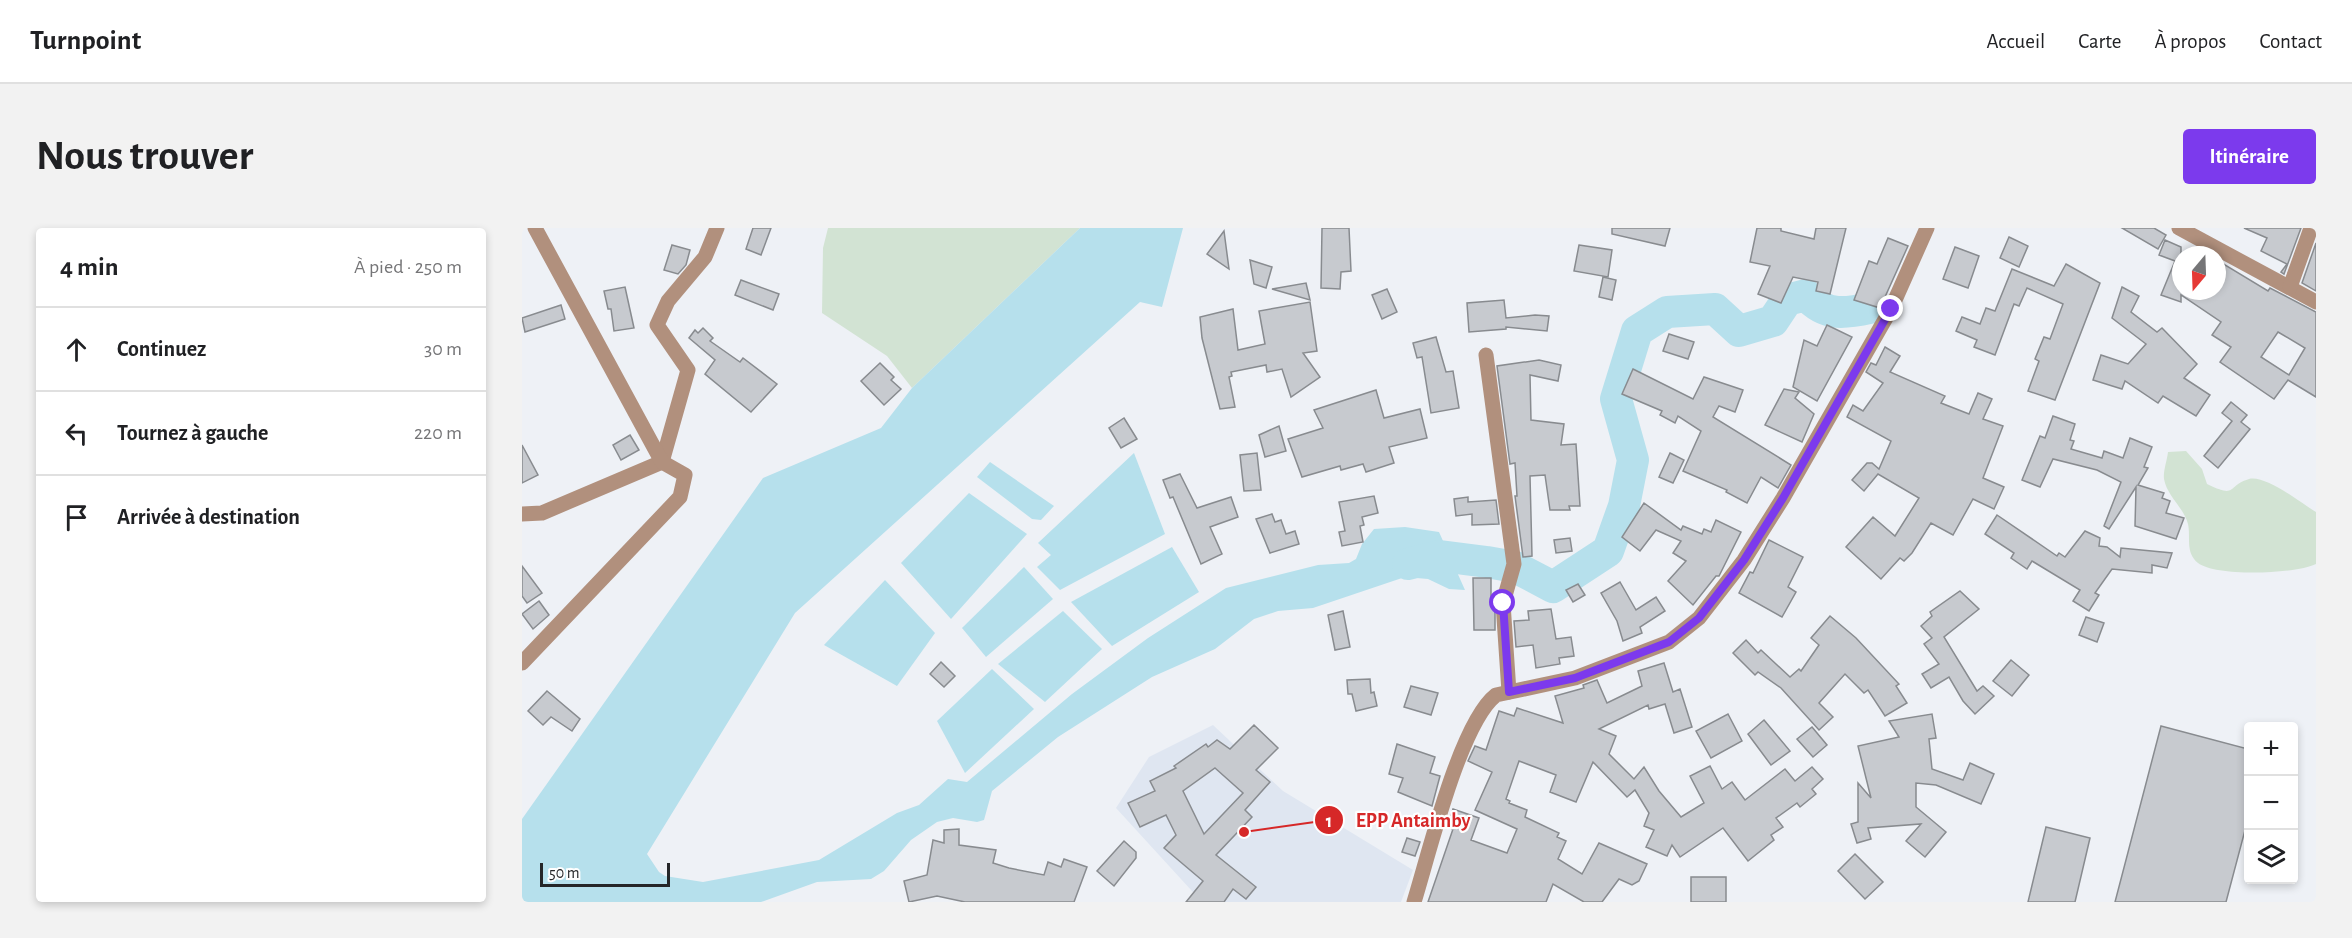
<!DOCTYPE html>
<html lang="fr">
<head>
<meta charset="utf-8">
<style>
  body { margin:0; font-family:"Alegreya Sans",sans-serif; background:#f2f2f2; color:#202124 }
  .controls { position:absolute; right:18px; bottom:18px; display:grid; overflow:hidden; border-radius:6px; box-shadow:0 3px 9px #0003 }
  .controls button { width:54px; height:54px; display:grid; place-items:center; padding:0; border:0; border-bottom:2px solid #e0e0e0; background:#fff; color:#202124; font:30px sans-serif }
  .compass { position:absolute; left:1650px; top:18px; width:54px; height:54px; border-radius:50%; background:#fff; box-shadow:0 3px 9px #0003; rotate:199deg }
  .scale { position:absolute; left:18px; bottom:15px; width:130px; box-sizing:border-box; padding-left:6px; border:3px solid #252628; border-top:0; font-size:16px; line-height:21px; white-space:nowrap; color:#252628; -webkit-text-stroke:4px #fefefe; paint-order:stroke }
  .stop { position:absolute; width:18px; height:18px; margin:-14px; border:4px solid #7c3aed; border-radius:50%; background:#fff }
  .stop.end { background:#7c3aed; border-color:#fff; box-shadow:0 2px 6px #0008 }
  .list { margin:0; padding:0; list-style:none }
  h2 { display:flex; justify-content:space-between; align-items:center; height:78px; margin:0; padding:0 24px; font-size:26px }
  h2 small { font-size:20px; font-weight:400; color:#757577 }
  .list li { display:grid; grid-template-columns:39px 1fr auto; gap:18px; align-items:center; box-sizing:border-box; height:84px; padding:0 24px; border-top:2px solid #e0e0e0 }
  .list b { display:block; font-size:22px; white-space:nowrap }
  .list em { font-size:20px; font-style:normal; color:#757577 }
  .icon { flex:none; width:33px; height:33px; fill:none; stroke:currentColor; stroke-width:2; stroke-linecap:round; stroke-linejoin:round }
  .map { position:relative; flex:none; width:1794px; height:674px; overflow:hidden; border-radius:6px }
  header { display:flex; align-items:center; gap:36px; box-sizing:border-box; height:84px; padding:0 30px; background:#fff; border-bottom:2px solid #e0e0e0 }
  header strong { font-size:28px }
  nav { display:flex; gap:33px; margin-inline-start:auto; font-size:21px }
  .intro { display:flex; align-items:center; justify-content:space-between; box-sizing:border-box; height:144px; padding:0 36px }
  h1 { margin:0; font-size:42px }
  .button { padding:15px 27px; border-radius:6px; background:#7c3aed; color:#fff; font-size:21px; font-weight:700 }
  main { display:flex; gap:36px; padding:0 36px }
  aside { flex:1; background:#fff; border-radius:6px; box-shadow:0 3px 9px #0003 }
  .map>svg:first-child { display:block }
  .built { fill:#dfe6f1 }
  .green { fill:#d2e3d3 }
  .water { fill:#b6e0ec }
  .lines { fill:none; stroke-linecap:round; stroke-linejoin:round }
  .river { stroke:#b6e0ec; stroke-width:32 }
  .building { fill:#c7cacf; stroke:#888b8f; stroke-width:1.5; fill-rule:evenodd }
  .street { stroke:#b1907d; stroke-width:15 }
  .route { stroke:#7c3aed; stroke-width:8 }
  .leader { fill:none; stroke:#d62828; stroke-width:2 }
  .callout-dot { fill:#d62828; stroke:#fefefe; stroke-width:2 }
  .mark-label { font-size:18px; text-anchor:middle; font-weight:bold; fill:#fff }
  .callout-label { font-size:20px; text-anchor:middle; font-weight:bold; fill:#d62828; stroke:#fefefe; stroke-width:4.5; stroke-linejoin:round; paint-order:stroke }
</style>
</head>
<body>
<header>
<strong>Turnpoint</strong>
<nav><a>Accueil</a><a>Carte</a><a>À propos</a><a>Contact</a></nav>
</header>
<div class="intro"><h1>Nous trouver</h1><a class="button">Itinéraire</a></div>
<main>
<aside>
<h2>4 min<small>À pied · 250 m</small></h2>
<ul class="list">
<li><svg class="icon" aria-label="ahead" viewBox="0 0 24 24"><path d="M12 20V5M6 11l6-6 6 6"/></svg><div><b>Continuez</b></div><em>30 m</em></li>
<li><svg class="icon" aria-label="left" viewBox="0 0 24 24"><path d="M17 20v-9H6M10 6l-5 5 5 5"/></svg><div><b>Tournez à gauche</b></div><em>220 m</em></li>
<li><svg class="icon" aria-label="arrive" viewBox="0 0 24 24"><path d="M6 21V4h12l-3 4 3 4H6"/></svg><div><b>Arrivée à destination</b></div></li>
</ul>
</aside>
<div class="map">
<svg width="1794" height="674" viewBox="0 0 1794 674">
  <rect width="100%" height="100%" fill="#eef1f6"/>
  <path class="built" d="M 691,497 L 761,563 L 891,642 L 879,674 L 680,674 L 594,580 L 627,529 Z"/>
  <g class="green">
    <path d="M 306,0 L 558,0 L 390,160 L 365,128 L 300,85 L 301,20 Z"/>
    <path d="M 1664,223 L 1680,241 L 1685,256 C 1716,271 1704,258 1727,251 C 1744,247 1779,275 1794,284 L 1794,336 C 1774,346 1694,349 1676,335 C 1663,324 1669,310 1666,296 C 1662,280 1645,268 1642,251 C 1641,243 1645,233 1646,224 Z"/>
  </g>
  <g class="water">
    <path d="M 558,0 L 661,0 L 640,79 L 618,74 L 273,385 L 125,626 L 137,644 L 143,648 L 181,654 L 297,632 L 375,585 L 397,577 L 426,551 L 445,554 L 550,466 L 626,410 L 704,360 L 796,337 L 827,335 L 834,331 L 840,316 L 852,301 L 883,299 L 917,304 L 943,362 L 927,361 L 906,351 L 883,349 L 791,380 L 756,383 L 732,391 L 693,421 L 630,449 L 536,509 L 470,563 L 462,592 L 455,594 L 431,590 L 415,594 L 389,612 L 362,643 L 349,651 L 295,654 L 239,674 L 0,674 L 0,591 L 241,250 L 359,200 L 390,160 Z"/>
    <path d="M 612,225 L 643,306 L 538,362 L 515,339 L 529,327 L 516,315 Z"/>
    <path d="M 468,234 L 532,278 L 519,292 L 510,291 L 455,249 Z"/>
    <path d="M 447,265 L 505,306 L 429,391 L 379,335 Z"/>
    <path d="M 650,319 L 677,364 L 590,418 L 549,374 Z"/>
    <path d="M 502,339 L 531,371 L 464,429 L 440,400 Z"/>
    <path d="M 363,352 L 413,405 L 375,458 L 302,417 Z"/>
    <path d="M 541,383 L 580,421 L 523,474 L 476,436 Z"/>
    <path d="M 470,441 L 512,481 L 443,545 L 415,493 Z"/>
  </g>
  <g class="lines">
    <path class="river" d="M 886,336 L 918,328 L 965,334 L 993,339 L 1031,359 L 1086,323 L 1102,278 L 1111,232 L 1094,171 L 1115,103 L 1145,84 L 1193,81 L 1217,103 L 1251,93 L 1265,72 L 1284,67 C 1303,88 1321,86 1348,80"/>
  </g>
  <g class="building">
    <path d="M 231,0 L 249,0 L 239,27 L 224,21 Z"/>
    <path d="M 800,0 L 827,0 L 829,43 L 819,44 L 818,61 L 799,60 Z"/>
    <path d="M 1090,0 L 1148,0 L 1143,18 L 1090,6 Z"/>
    <path d="M 1235,0 L 1259,0 L 1259,3 L 1292,11 L 1294,0 L 1324,0 L 1308,66 L 1294,63 L 1296,54 L 1271,49 L 1259,75 L 1236,66 L 1248,38 L 1228,34 Z"/>
    <path d="M 1600,0 L 1632,0 L 1644,7 L 1636,21 Z"/>
    <path d="M 1722,0 L 1779,0 L 1762,46 L 1759,44 L 1765,36 L 1739,23 L 1745,10 Z"/>
    <path d="M 702,3 L 707,41 L 685,26 Z"/>
    <path d="M 1487,9 L 1506,18 L 1497,39 L 1478,30 Z"/>
    <path d="M 1366,10 L 1386,18 L 1358,80 L 1332,72 L 1347,33 L 1355,36 Z"/>
    <path d="M 1643,12 L 1659,19 L 1659,63 L 1695,63 L 1695,32 L 1746,63 L 1748,60 L 1794,84 L 1794,169 L 1766,152 L 1752,171 L 1698,134 L 1709,119 L 1690,107 L 1699,94 L 1659,67 L 1659,74 L 1639,67 L 1653,33 L 1637,27 ZM 1756,104 L 1783,120 L 1767,147 L 1739,129 Z"/>
    <path d="M 1794,15 L 1794,63 L 1780,55 Z"/>
    <path d="M 150,17 L 168,22 L 164,37 L 156,46 L 142,42 Z"/>
    <path d="M 1057,17 L 1090,22 L 1086,49 L 1052,43 Z"/>
    <path d="M 1433,19 L 1457,28 L 1446,60 L 1421,51 Z"/>
    <path d="M 728,32 L 750,39 L 744,60 L 732,56 Z"/>
    <path d="M 1544,36 L 1578,55 L 1533,172 L 1506,163 L 1517,133 L 1513,131 L 1522,109 L 1528,111 L 1541,76 L 1505,60 L 1497,78 L 1492,76 L 1473,127 L 1452,119 L 1455,112 L 1434,103 L 1440,89 L 1458,96 L 1464,80 L 1473,83 L 1490,41 L 1532,58 Z"/>
    <path d="M 1081,49 L 1094,52 L 1090,72 L 1077,69 Z"/>
    <path d="M 219,52 L 257,66 L 251,82 L 213,67 Z"/>
    <path d="M 784,55 L 788,72 L 750,61 Z"/>
    <path d="M 103,59 L 112,100 L 92,103 L 89,81 L 86,81 L 82,63 Z"/>
    <path d="M 1600,59 L 1617,68 L 1609,84 L 1635,104 L 1640,100 L 1675,136 L 1662,150 L 1688,167 L 1674,188 L 1641,168 L 1636,175 L 1603,153 L 1600,161 L 1571,152 L 1579,127 L 1606,136 L 1624,116 L 1590,90 Z"/>
    <path d="M 865,61 L 875,84 L 860,91 L 850,67 Z"/>
    <path d="M 982,72 L 984,90 L 1013,87 L 1027,88 L 1025,103 L 984,99 L 984,101 L 947,104 L 945,75 Z"/>
    <path d="M 788,74 L 795,123 L 781,125 L 798,149 L 769,169 L 760,141 L 745,144 L 744,137 L 709,144 L 710,148 L 707,149 L 713,179 L 698,181 L 680,110 L 678,89 L 711,81 L 716,122 L 743,116 L 737,83 Z"/>
    <path d="M 39,77 L 43,91 L 3,104 L 0,90 Z"/>
    <path d="M 1305,97 L 1330,109 L 1295,173 L 1271,159 L 1282,112 L 1295,118 Z"/>
    <path d="M 181,100 L 191,110 L 188,113 L 218,134 L 221,130 L 255,156 L 229,184 L 183,146 L 193,132 L 167,110 L 173,102 L 176,105 Z"/>
    <path d="M 1147,106 L 1172,114 L 1166,131 L 1141,123 Z"/>
    <path d="M 914,109 L 924,144 L 931,143 L 937,180 L 909,185 L 900,129 L 895,130 L 891,115 Z"/>
    <path d="M 1363,119 L 1378,128 L 1368,144 L 1423,168 L 1419,175 L 1447,186 L 1456,165 L 1470,171 L 1461,191 L 1481,198 L 1461,250 L 1482,259 L 1472,281 L 1451,271 L 1431,307 L 1409,295 L 1390,325 L 1382,333 L 1378,330 L 1359,351 L 1324,319 L 1351,289 L 1373,308 L 1397,270 L 1356,246 L 1342,263 L 1330,252 L 1345,235 L 1350,235 L 1357,241 L 1369,213 L 1325,189 L 1331,177 L 1341,183 L 1361,155 L 1344,144 L 1349,135 L 1354,137 Z"/>
    <path d="M 1017,132 L 1039,137 L 1036,153 L 1008,147 L 1009,192 L 1042,196 L 1039,217 L 1054,216 L 1058,278 L 1047,278 L 1048,282 L 1028,282 L 1023,247 L 1008,248 L 1010,328 L 1001,329 L 993,268 L 995,268 L 993,235 L 988,236 L 975,138 Z"/>
    <path d="M 358,135 L 372,149 L 369,152 L 379,161 L 362,177 L 339,153 Z"/>
    <path d="M 1111,141 L 1171,171 L 1182,149 L 1221,162 L 1213,184 L 1197,178 L 1191,189 L 1269,237 L 1256,260 L 1239,249 L 1225,275 L 1204,264 L 1205,262 L 1161,243 L 1179,203 L 1156,188 L 1153,195 L 1138,187 L 1140,183 L 1100,166 Z"/>
    <path d="M 1262,161 L 1277,164 L 1273,170 L 1292,186 L 1280,214 L 1243,197 Z"/>
    <path d="M 854,162 L 862,190 L 898,181 L 905,210 L 867,219 L 872,235 L 844,244 L 841,236 L 819,242 L 818,238 L 780,249 L 766,211 L 801,200 L 792,182 Z"/>
    <path d="M 1709,174 L 1725,187 L 1719,194 L 1728,201 L 1696,240 L 1682,228 L 1710,193 L 1700,185 Z"/>
    <path d="M 1531,188 L 1553,196 L 1548,212 L 1552,213 L 1549,221 L 1580,230 L 1582,223 L 1601,230 L 1608,210 L 1630,219 L 1622,239 L 1626,240 L 1616,257 L 1642,265 L 1640,270 L 1648,273 L 1644,285 L 1662,290 L 1654,311 L 1613,298 L 1614,259 L 1587,301 L 1582,298 L 1599,254 L 1575,242 L 1531,231 L 1518,259 L 1500,252 L 1518,208 L 1523,210 Z"/>
    <path d="M 602,190 L 615,211 L 599,220 L 587,200 Z"/>
    <path d="M 757,198 L 764,223 L 743,229 L 737,207 Z"/>
    <path d="M 108,207 L 117,222 L 99,232 L 91,217 Z"/>
    <path d="M 0,217 L 16,247 L 0,255 Z"/>
    <path d="M 735,225 L 739,262 L 722,263 L 718,227 Z"/>
    <path d="M 1148,225 L 1162,232 L 1151,255 L 1137,249 Z"/>
    <path d="M 658,246 L 675,280 L 709,269 L 716,289 L 688,299 L 700,326 L 679,336 L 651,269 L 648,270 L 641,252 Z"/>
    <path d="M 852,268 L 856,285 L 840,289 L 842,297 L 838,298 L 841,314 L 820,318 L 817,304 L 823,303 L 817,274 Z"/>
    <path d="M 946,269 L 946,274 L 974,272 L 977,296 L 950,297 L 950,286 L 934,288 L 932,271 Z"/>
    <path d="M 1122,275 L 1159,302 L 1161,298 L 1180,306 L 1182,301 L 1189,304 L 1194,292 L 1219,304 L 1197,348 L 1194,348 L 1171,377 L 1146,353 L 1164,333 L 1151,325 L 1159,313 L 1134,302 L 1118,323 L 1100,309 Z"/>
    <path d="M 750,286 L 753,294 L 759,292 L 764,306 L 773,303 L 777,316 L 748,325 L 734,291 Z"/>
    <path d="M 1475,287 L 1535,328 L 1537,325 L 1543,329 L 1563,303 L 1578,310 L 1577,318 L 1585,319 L 1598,329 L 1599,320 L 1650,325 L 1645,340 L 1630,337 L 1630,345 L 1590,341 L 1573,365 L 1577,367 L 1567,383 L 1551,373 L 1558,362 L 1510,333 L 1505,341 L 1489,330 L 1492,325 L 1463,306 Z"/>
    <path d="M 1048,310 L 1050,323 L 1034,325 L 1032,312 Z"/>
    <path d="M 1247,312 L 1281,329 L 1266,359 L 1274,364 L 1260,389 L 1217,365 L 1228,344 L 1231,345 Z"/>
    <path d="M 0,338 L 20,365 L 5,375 L 0,368 Z"/>
    <path d="M 951,350 L 969,350 L 969,368 L 973,368 L 973,402 L 952,402 Z"/>
    <path d="M 1098,354 L 1114,382 L 1134,369 L 1143,383 L 1118,399 L 1120,405 L 1101,413 L 1095,393 L 1079,365 Z"/>
    <path d="M 1056,356 L 1063,367 L 1051,374 L 1044,362 Z"/>
    <path d="M 1438,363 L 1457,381 L 1422,409 L 1455,463 L 1461,458 L 1472,468 L 1453,486 L 1441,473 L 1427,449 L 1409,460 L 1400,446 L 1417,436 L 1402,416 L 1410,410 L 1399,398 L 1410,388 L 1408,384 Z"/>
    <path d="M 17,373 L 27,387 L 11,401 L 0,386 Z"/>
    <path d="M 1029,381 L 1034,411 L 1049,409 L 1052,428 L 1037,430 L 1038,436 L 1014,440 L 1011,417 L 994,419 L 992,393 L 1007,392 L 1006,383 Z"/>
    <path d="M 821,383 L 828,419 L 813,422 L 806,387 Z"/>
    <path d="M 1308,388 L 1334,410 L 1377,456 L 1374,458 L 1385,475 L 1363,488 L 1346,462 L 1342,465 L 1323,446 L 1297,475 L 1311,489 L 1297,502 L 1259,460 L 1236,444 L 1233,447 L 1211,425 L 1224,412 L 1236,425 L 1239,422 L 1268,449 L 1277,441 L 1279,443 L 1297,417 L 1289,410 Z"/>
    <path d="M 1564,389 L 1582,395 L 1575,414 L 1557,407 Z"/>
    <path d="M 1489,432 L 1507,447 L 1490,468 L 1471,453 Z"/>
    <path d="M 419,434 L 433,448 L 422,459 L 408,446 Z"/>
    <path d="M 1142,435 L 1151,464 L 1158,461 L 1170,499 L 1152,505 L 1143,476 L 1127,481 L 1126,477 L 1077,501 L 1094,508 L 1087,526 L 1112,551 L 1122,539 L 1137,563 L 1159,589 L 1182,575 L 1168,548 L 1188,538 L 1200,561 L 1210,554 L 1223,572 L 1263,541 L 1273,553 L 1290,539 L 1301,551 L 1290,561 L 1294,566 L 1278,579 L 1275,575 L 1254,590 L 1261,599 L 1249,607 L 1252,612 L 1226,633 L 1201,600 L 1158,629 L 1150,617 L 1145,628 L 1124,619 L 1132,602 L 1122,598 L 1127,585 L 1113,562 L 1105,569 L 1071,534 L 1054,574 L 1028,564 L 1034,547 L 997,533 L 984,571 L 988,573 L 987,575 L 1005,582 L 1003,589 L 1037,605 L 1035,609 L 1044,613 L 1036,631 L 1060,646 L 1077,615 L 1125,636 L 1117,653 L 1110,657 L 1097,651 L 1080,674 L 1062,674 L 1031,656 L 1024,674 L 906,674 L 931,601 L 925,599 L 931,581 L 957,590 L 949,612 L 985,625 L 995,601 L 953,582 L 970,544 L 946,533 L 953,518 L 964,522 L 977,483 L 992,488 L 995,480 L 1041,495 L 1033,468 L 1062,460 L 1061,457 L 1075,452 L 1085,475 L 1120,458 L 1116,443 Z"/>
    <path d="M 848,451 L 849,465 L 852,464 L 855,478 L 834,483 L 830,466 L 826,466 L 825,452 Z"/>
    <path d="M 889,458 L 916,465 L 909,487 L 882,479 Z"/>
    <path d="M 25,463 L 58,491 L 50,503 L 29,489 L 21,497 L 6,483 Z"/>
    <path d="M 1206,486 L 1220,513 L 1189,530 L 1174,503 Z"/>
    <path d="M 1410,486 L 1414,510 L 1407,511 L 1410,541 L 1441,552 L 1448,535 L 1472,546 L 1459,576 L 1414,557 L 1394,555 L 1394,579 L 1424,604 L 1403,629 L 1384,613 L 1399,596 L 1346,600 L 1349,611 L 1335,615 L 1329,596 L 1336,594 L 1336,555 L 1349,570 L 1336,518 L 1377,509 L 1367,493 Z"/>
    <path d="M 1242,492 L 1268,523 L 1249,537 L 1226,506 Z"/>
    <path d="M 732,497 L 756,520 L 734,542 L 748,554 L 723,582 L 730,589 L 694,627 L 734,659 L 724,671 L 711,661 L 702,674 L 664,674 L 681,653 L 642,620 L 654,607 L 644,587 L 618,599 L 606,575 L 633,563 L 628,553 L 654,540 L 652,538 L 684,516 L 686,519 L 695,512 L 708,521 ZM 693,540 L 721,565 L 682,606 L 661,563 Z"/>
    <path d="M 1639,498 L 1726,521 L 1726,591 L 1704,674 L 1593,674 Z"/>
    <path d="M 1290,499 L 1305,517 L 1291,529 L 1275,511 Z"/>
    <path d="M 875,516 L 913,529 L 908,545 L 918,548 L 910,578 L 876,564 L 881,550 L 867,546 Z"/>
    <path d="M 1524,599 L 1568,610 L 1553,674 L 1506,674 Z"/>
    <path d="M 437,601 L 437,617 L 474,622 L 471,635 L 487,640 L 522,647 L 526,634 L 539,639 L 542,631 L 565,639 L 552,674 L 443,674 L 415,668 L 387,674 L 382,653 L 405,647 L 411,612 L 422,615 L 422,602 Z"/>
    <path d="M 885,610 L 898,614 L 893,628 L 880,624 Z"/>
    <path d="M 602,613 L 614,624 L 614,630 L 592,658 L 575,643 Z"/>
    <path d="M 1333,626 L 1361,654 L 1343,671 L 1316,643 Z"/>
    <rect x="1169" y="649" width="35" height="25"/>
  </g>
  <g class="lines">
    <g class="street">
      <path d="M 1657,0 L 1794,74"/>
      <path d="M 1768,59 L 1789,0"/>
      <path d="M 964,127 L 992,336 L 981,375 L 987,464"/>
      <path d="M 0,286 L 20,285 L 140,234 L 166,142 L 135,97 L 146,73 L 183,29 L 195,0"/>
      <path d="M 0,435 L 158,269 L 163,247 L 140,234 L 13,0"/>
      <path d="M 892,674 C 907,626 938,495 974,467 L 1053,450 L 1147,414 L 1177,390 L 1222,332 L 1261,270 L 1369,81 L 1405,0"/>
    </g>
  </g>
  <g class="lines">
    <path class="route" d="M 981,375 L 987,464 L 1053,450 L 1147,414 L 1177,390 L 1222,332 L 1261,270 L 1369,81"/>
  </g>
  <path class="leader" d="M722 604L807 592"/>
  <g class="callout-dot">
    <circle cx="722" cy="604" r="6"/>
    <circle cx="807" cy="592" r="15"/>
  </g>
  <g class="mark-label">
    <text x="807" y="599">1</text>
  </g>
  <g class="callout-label">
    <text x="891" y="599">EPP Antaimby</text>
  </g>
</svg>
<div class="controls">
<button>+</button>
<button>−</button>
<button><svg class="icon" aria-label="layers" viewBox="0 0 24 24"><path d="M12 4l9 5-9 5-9-5zM3 14l9 5 9-5"/></svg></button>
</div>
<svg class="compass" viewBox="-18 -18 36 36"><path d="M0-13l5 13h-10z" fill="#e53935"/><path d="M0 13l5-13h-10z" fill="#757577"/></svg>
<div class="scale">50 m</div>
<div class="stop" style="left:981px;top:375px"></div>
<div class="stop end" style="left:1369px;top:81px"></div>
</div>
</main>
</body>
</html>
